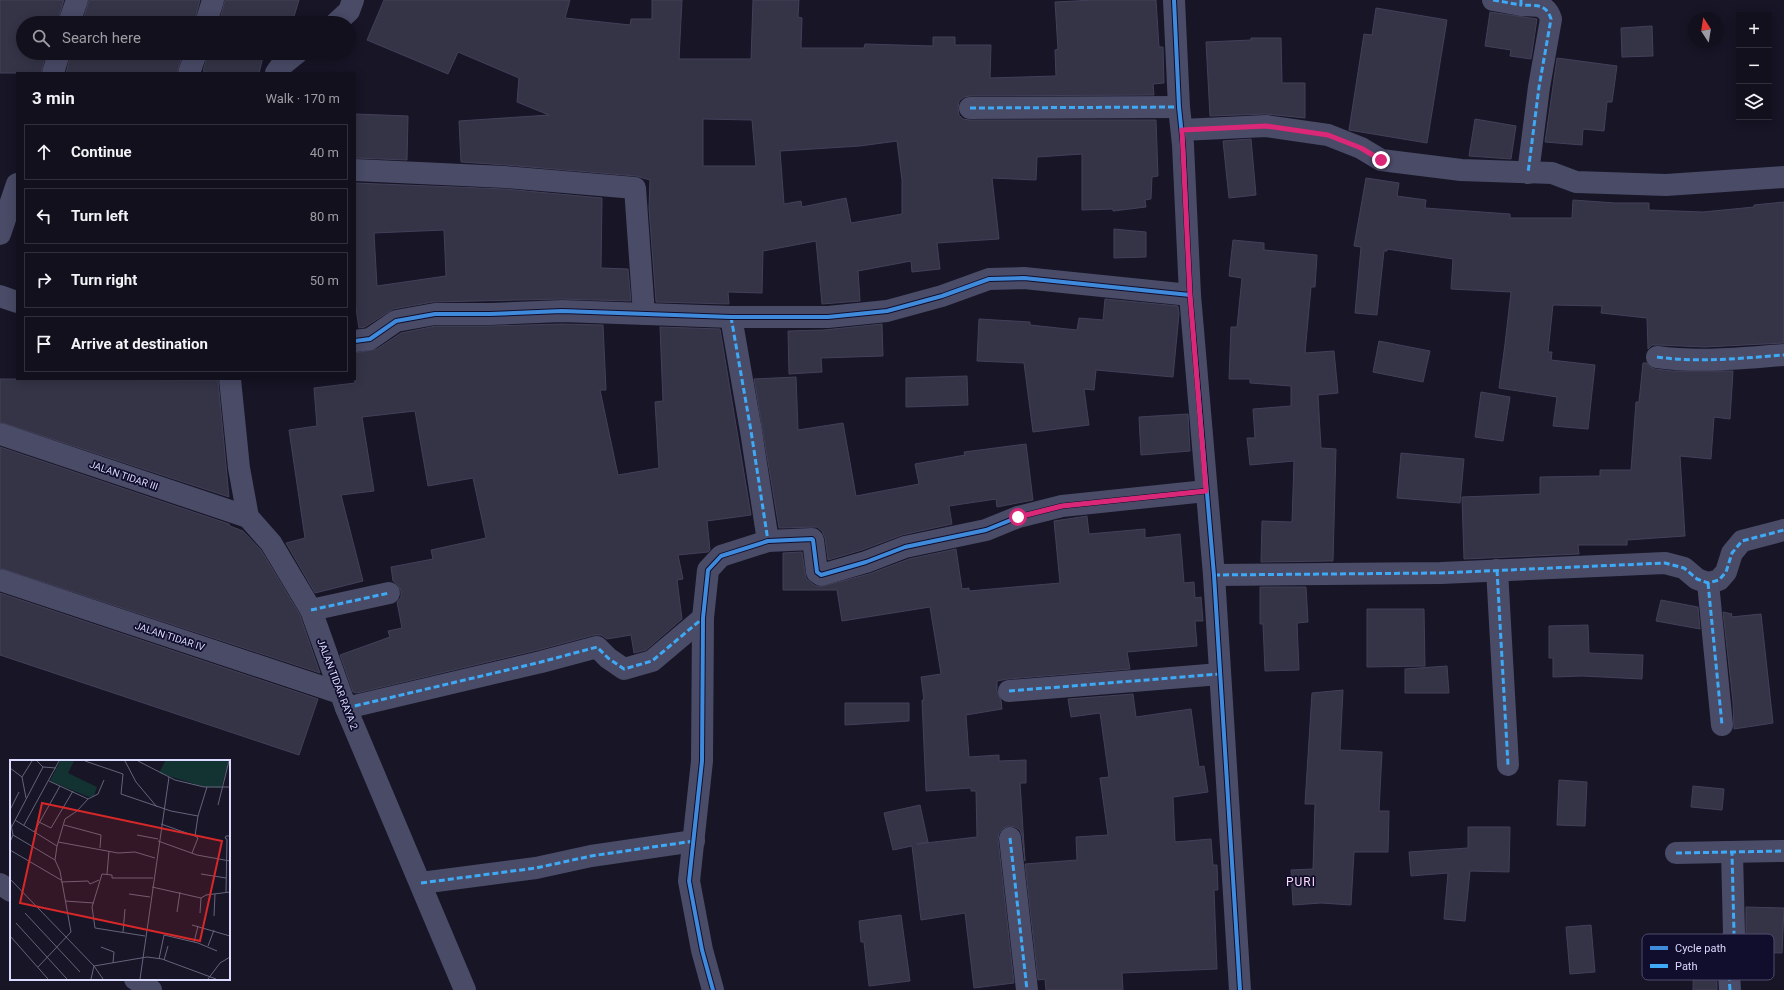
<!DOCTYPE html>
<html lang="en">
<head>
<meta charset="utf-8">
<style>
  body { margin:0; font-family:Roboto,sans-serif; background:#1a1925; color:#f1f3f6 }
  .controls { position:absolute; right:12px; top:12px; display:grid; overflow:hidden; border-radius:0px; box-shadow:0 2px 10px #0003 }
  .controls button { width:36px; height:36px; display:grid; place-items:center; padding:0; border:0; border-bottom:1px solid #30303b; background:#11101c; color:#f1f3f6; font:20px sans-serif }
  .compass { position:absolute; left:1688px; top:12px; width:36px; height:36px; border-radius:50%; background:#11101c; box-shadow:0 2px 10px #0003; rotate:348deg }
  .stop { position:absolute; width:12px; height:12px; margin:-9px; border:3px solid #db2777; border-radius:50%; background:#fff }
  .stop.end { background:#db2777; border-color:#fff; box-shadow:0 1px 4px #0008 }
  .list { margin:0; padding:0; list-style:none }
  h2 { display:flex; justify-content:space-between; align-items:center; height:52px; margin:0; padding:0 16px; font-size:17px }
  h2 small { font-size:13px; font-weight:400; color:#9c9da3 }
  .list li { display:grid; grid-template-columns:26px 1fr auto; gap:12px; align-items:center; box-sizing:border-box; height:56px; margin:0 8px 8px; padding:0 8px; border:1px solid #30303b; border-radius:0px }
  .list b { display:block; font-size:15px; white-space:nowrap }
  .list em { font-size:13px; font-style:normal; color:#9c9da3 }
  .icon { flex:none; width:22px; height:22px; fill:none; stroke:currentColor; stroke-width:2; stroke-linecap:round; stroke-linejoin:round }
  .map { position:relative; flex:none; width:1784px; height:990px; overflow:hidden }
  .search { position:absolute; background:#11101c; box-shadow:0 2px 10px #0003; left:16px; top:16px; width:340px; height:44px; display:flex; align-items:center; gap:10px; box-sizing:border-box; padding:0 14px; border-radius:22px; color:#9c9da3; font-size:15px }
  .panel { position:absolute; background:#11101c; box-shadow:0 2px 10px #0003; left:16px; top:72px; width:340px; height:308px; border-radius:0px }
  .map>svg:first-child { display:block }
  .building { fill:#353447; stroke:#424059; fill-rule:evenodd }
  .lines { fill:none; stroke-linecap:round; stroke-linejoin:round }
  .minor { stroke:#494b67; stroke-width:22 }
  .quiet { stroke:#3fa9f5; stroke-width:3; stroke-dasharray:6 3; stroke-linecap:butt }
  .cycleway-casing { stroke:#110e2d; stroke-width:6 }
  .cycleway { stroke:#408adc; stroke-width:4 }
  .route { stroke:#db2777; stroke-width:5 }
  .labels { text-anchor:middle; stroke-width:3.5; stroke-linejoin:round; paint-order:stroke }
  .street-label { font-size:10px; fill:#dbdaff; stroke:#110e2d }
  .quarter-label { font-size:12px; letter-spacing:1px; fill:#ffdcf5; stroke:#110e2d }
  .inset-road { fill:none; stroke:#65647d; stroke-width:1 }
  .view { fill:#d62828; fill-opacity:0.15; stroke:#d62828; stroke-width:2 }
  .inset-edge { fill:none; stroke:#dbdaff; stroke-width:2 }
  .key { fill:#110e2d; stroke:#4e4b6c; stroke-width:1 }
  .key-label { font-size:11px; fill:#dbdaff }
</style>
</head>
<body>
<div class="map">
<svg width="1784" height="990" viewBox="0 0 1784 990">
  <rect width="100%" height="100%" fill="#171526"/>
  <g class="building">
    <path d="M 0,0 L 64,0 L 57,23 L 23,23 L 23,53 L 46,53 L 41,73 L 0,73 Z"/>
    <path d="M 89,0 L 200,0 L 194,23 L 82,23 Z"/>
    <path d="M 225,0 L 299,0 L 292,23 L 219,23 Z"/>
    <path d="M 384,0 L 570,0 L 565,18 L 630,25 L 631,19 L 652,19 L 652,0 L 682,0 L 679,59 L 751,59 L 753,0 L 799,0 L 798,17 L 802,18 L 801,48 L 864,48 L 865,44 L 933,46 L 933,37 L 955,37 L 955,45 L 991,45 L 990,78 L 1056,76 L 1055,50 L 1058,49 L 1055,2 L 1094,0 L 1156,0 L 1159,47 L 1163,47 L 1164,83 L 1153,84 L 1154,95 L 970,96 L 964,97 L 959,101 L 958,108 L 959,115 L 963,119 L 970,120 L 1156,120 L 1158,176 L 1152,177 L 1151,199 L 1145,200 L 1146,207 L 1113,211 L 1113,209 L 1082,210 L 1082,154 L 1037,157 L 1036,180 L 992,178 L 999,239 L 937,243 L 940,269 L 912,272 L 911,261 L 858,271 L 860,301 L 822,304 L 816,241 L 763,251 L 762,293 L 728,292 L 729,304 L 656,302 L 649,208 L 650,180 L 636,176 L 506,165 L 461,162 L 459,121 L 549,115 L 517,102 L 519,78 L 458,52 L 448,74 L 367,40 ZM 703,119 L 752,120 L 756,166 L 703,166 ZM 897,141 L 902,180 L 902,214 L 851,223 L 846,198 L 802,207 L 801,201 L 784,204 L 780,151 L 860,146 Z"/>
    <path d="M 1376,8 L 1447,20 L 1427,143 L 1349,130 L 1364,34 L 1372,35 Z"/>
    <path d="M 1490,12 L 1537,19 L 1531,59 L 1510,56 L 1511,50 L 1485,46 Z"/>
    <path d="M 1652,26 L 1653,56 L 1622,57 L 1621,28 Z"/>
    <path d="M 1251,38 L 1281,38 L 1282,83 L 1305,83 L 1305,118 L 1266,114 L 1210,116 L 1206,42 L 1251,40 Z"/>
    <path d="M 71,53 L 183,53 L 177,73 L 66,73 Z"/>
    <path d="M 208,53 L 264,53 L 259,73 L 209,73 L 203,71 Z"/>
    <path d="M 1557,58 L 1617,66 L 1612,102 L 1607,102 L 1604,131 L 1583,129 L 1582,145 L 1545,142 Z"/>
    <path d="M 355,114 L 408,116 L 407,160 L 355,158 Z"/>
    <path d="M 1475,119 L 1516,126 L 1511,159 L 1469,156 Z"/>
    <path d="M 1251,139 L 1256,195 L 1229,198 L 1223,141 Z"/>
    <path d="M 1366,178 L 1399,183 L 1397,196 L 1426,200 L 1425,208 L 1510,214 L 1510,218 L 1572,218 L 1573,200 L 1615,203 L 1649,203 L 1649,210 L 1703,212 L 1754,207 L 1754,205 L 1784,202 L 1784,343 L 1705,347 L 1658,345 L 1652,345 L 1648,349 L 1647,318 L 1601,313 L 1602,306 L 1553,305 L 1548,352 L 1552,352 L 1551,360 L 1595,365 L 1588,429 L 1553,426 L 1557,397 L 1499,388 L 1505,344 L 1511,292 L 1451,289 L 1453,259 L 1387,249 L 1387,251 L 1384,251 L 1377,315 L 1355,313 L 1361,247 L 1354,246 Z"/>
    <path d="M 355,183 L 504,189 L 602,198 L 601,268 L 628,269 L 631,301 L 561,299 L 433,302 L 393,309 L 365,327 L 359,328 L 355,302 ZM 444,230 L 446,276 L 377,286 L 374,233 Z"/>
    <path d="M 1114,229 L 1146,232 L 1146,257 L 1114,258 Z"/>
    <path d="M 1233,240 L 1264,243 L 1264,250 L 1317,255 L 1315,287 L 1311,287 L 1305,353 L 1334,351 L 1338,393 L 1318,395 L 1321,448 L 1336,449 L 1333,561 L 1261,562 L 1262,521 L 1292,522 L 1294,461 L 1250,465 L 1247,438 L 1255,438 L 1253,409 L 1291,406 L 1291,386 L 1250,383 L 1250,379 L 1229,379 L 1231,327 L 1237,327 L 1242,278 L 1229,276 Z"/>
    <path d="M 1105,299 L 1178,306 L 1179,314 L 1173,377 L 1096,370 L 1094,390 L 1084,389 L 1089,425 L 1033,432 L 1024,363 L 977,361 L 979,319 L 1030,322 L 1030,325 L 1077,330 L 1079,318 L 1103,320 Z"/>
    <path d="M 562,324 L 603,325 L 606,390 L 600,390 L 618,475 L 659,468 L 655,402 L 663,401 L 660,327 L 720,329 L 751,515 L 707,521 L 710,550 L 708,552 L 678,555 L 683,579 L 677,580 L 682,619 L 646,650 L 634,653 L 631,635 L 607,639 L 601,635 L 594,635 L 538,650 L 357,693 L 353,692 L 340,655 L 390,637 L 388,631 L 402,628 L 397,602 L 401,597 L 401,591 L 398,585 L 393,581 L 391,567 L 433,559 L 431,550 L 486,538 L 473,478 L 428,486 L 415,411 L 362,417 L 374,491 L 341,495 L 363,581 L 315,593 L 286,543 L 305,538 L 289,430 L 317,426 L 314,388 L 355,383 L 355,353 L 377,349 L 401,333 L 436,326 L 491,326 Z"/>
    <path d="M 882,324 L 883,356 L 821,358 L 822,372 L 789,374 L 788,331 L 824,330 Z"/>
    <path d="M 1379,341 L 1430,351 L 1423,382 L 1373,372 Z"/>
    <path d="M 1643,363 L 1647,363 L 1650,367 L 1655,369 L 1672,371 L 1733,371 L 1730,419 L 1714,417 L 1711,459 L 1680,456 L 1685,536 L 1627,540 L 1627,545 L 1578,545 L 1579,554 L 1464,559 L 1462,497 L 1540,494 L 1540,477 L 1600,476 L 1600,470 L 1631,470 L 1636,402 L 1639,402 Z"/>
    <path d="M 967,376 L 968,405 L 906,407 L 906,378 Z"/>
    <path d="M 796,377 L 798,430 L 843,423 L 856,496 L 919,484 L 915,464 L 965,455 L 964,452 L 1026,444 L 1033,500 L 997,507 L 996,499 L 949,506 L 952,524 L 902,535 L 862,550 L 828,560 L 825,538 L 822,531 L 817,527 L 779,528 L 754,379 Z"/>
    <path d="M 0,379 L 218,380 L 229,497 L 0,422 Z"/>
    <path d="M 1481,392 L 1510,397 L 1503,441 L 1475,437 Z"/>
    <path d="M 1188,414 L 1190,451 L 1141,455 L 1139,417 Z"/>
    <path d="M 0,447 L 229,524 L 230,526 L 243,531 L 261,550 L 300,615 L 320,673 L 0,568 Z"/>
    <path d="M 1401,453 L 1464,459 L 1460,503 L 1397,498 Z"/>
    <path d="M 1087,516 L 1089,534 L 1145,529 L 1145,538 L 1180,534 L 1184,583 L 1194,582 L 1195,598 L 1201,597 L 1203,621 L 1195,621 L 1197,646 L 1127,652 L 1130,669 L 1008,679 L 997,681 L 997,692 L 1001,700 L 1002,709 L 966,715 L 969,757 L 999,755 L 999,761 L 1026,760 L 1026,783 L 1020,783 L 1025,861 L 1022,836 L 1020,830 L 1015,827 L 1009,826 L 1003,828 L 999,833 L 998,839 L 1014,983 L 974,988 L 965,913 L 921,920 L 912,846 L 893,850 L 884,813 L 920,805 L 928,842 L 917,844 L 977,837 L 976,791 L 971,791 L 971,788 L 926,791 L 922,700 L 924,700 L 921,677 L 941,674 L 930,607 L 842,621 L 837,590 L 783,590 L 783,553 L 802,552 L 806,578 L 814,585 L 819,587 L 869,574 L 909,559 L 956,549 L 962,589 L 969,588 L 969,591 L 1060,583 L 1054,521 Z"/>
    <path d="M 1260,587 L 1306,587 L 1308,622 L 1297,623 L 1299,670 L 1265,671 L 1263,624 L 1260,624 Z"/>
    <path d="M 0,593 L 318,699 L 299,755 L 0,655 Z"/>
    <path d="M 1661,600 L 1698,607 L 1700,629 L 1656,621 Z"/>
    <path d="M 1367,609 L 1424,609 L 1425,666 L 1367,667 Z"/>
    <path d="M 1723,612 L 1732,614 L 1731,617 L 1761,614 L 1773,723 L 1734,729 L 1733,702 Z"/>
    <path d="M 1588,625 L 1589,653 L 1643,655 L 1642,679 L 1582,676 L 1553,677 L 1553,658 L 1549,658 L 1549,626 Z"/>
    <path d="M 1447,666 L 1449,693 L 1405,693 L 1405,669 Z"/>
    <path d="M 1343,690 L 1340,750 L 1382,752 L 1379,811 L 1389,811 L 1388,852 L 1354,852 L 1351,905 L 1321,903 L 1293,905 L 1291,870 L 1313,869 L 1315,804 L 1305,804 L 1312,693 Z"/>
    <path d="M 1133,694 L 1136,717 L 1191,709 L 1199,767 L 1204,766 L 1208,792 L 1173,797 L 1175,842 L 1211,839 L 1213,865 L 1217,865 L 1218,890 L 1214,890 L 1217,969 L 1122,973 L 1123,990 L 1046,990 L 1045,979 L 1038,980 L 1025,864 L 1077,860 L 1076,837 L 1108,835 L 1100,778 L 1109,777 L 1100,713 L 1071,717 L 1068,699 Z"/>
    <path d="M 845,703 L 909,703 L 909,721 L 845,725 Z"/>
    <path d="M 1559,780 L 1587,782 L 1585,826 L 1557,825 Z"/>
    <path d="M 1693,786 L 1724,789 L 1722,810 L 1691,807 Z"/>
    <path d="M 1468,827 L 1510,827 L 1509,872 L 1470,871 L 1465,921 L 1444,919 L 1448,873 L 1411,876 L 1409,852 L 1468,848 Z"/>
    <path d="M 1746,907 L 1784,908 L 1782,953 L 1742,952 L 1746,933 Z"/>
    <path d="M 901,915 L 910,981 L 869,986 L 864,942 L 861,942 L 859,921 Z"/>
    <path d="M 1591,925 L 1595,972 L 1570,974 L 1566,927 Z"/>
    <path d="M 1694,938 L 1720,939 L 1716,960 L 1717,990 L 1693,990 Z"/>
  </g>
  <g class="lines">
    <g class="minor">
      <path d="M 1174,0 L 1179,107 L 1183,145 L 1190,295 L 1214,575 L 1240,990"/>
      <path d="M 1493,0 L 1521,5"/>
      <path d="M 1521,0 L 1521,5 C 1536,6 1546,3 1551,19 L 1539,87 L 1528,173"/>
      <path d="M 69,23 L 77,0"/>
      <path d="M 206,23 L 213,0"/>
      <path d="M 336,23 L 349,11 L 353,0"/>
      <path d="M 53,73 L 59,53"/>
      <path d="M 189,73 L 196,53"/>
      <path d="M 276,73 L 281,66 L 297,53"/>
      <path d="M 970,108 L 1179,107"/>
      <path d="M 1182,130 L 1266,126 L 1328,135 L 1361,148 L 1381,160 L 1461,170 L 1552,173 L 1576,182 L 1666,185 L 1784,177"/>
      <path d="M 355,170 L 505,177 L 635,188 L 644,314"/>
      <path d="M 0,234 L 17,184"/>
      <path d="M 0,296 L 17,302"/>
      <path d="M 731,317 L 751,431 L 768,541"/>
      <path d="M 355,341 L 370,339 L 396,321 L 435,314 L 490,314 L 562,311 L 731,317 L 828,317 L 887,311 L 942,296 L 989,279 L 1024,278 L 1190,295"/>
      <path d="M 1657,357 C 1700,363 1742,358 1784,355"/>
      <path d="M 230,379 L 239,468 L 248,517 L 271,543 L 311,610 L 346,708 L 465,990"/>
      <path d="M 0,434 L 248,517"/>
      <path d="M 1497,570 L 1508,765"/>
      <path d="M 1214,575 L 1441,573 L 1665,563 L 1684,568 L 1697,579 L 1708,583 L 1719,580 L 1726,572 L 1732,553 L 1742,541 L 1784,530"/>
      <path d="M 0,580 L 340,693"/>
      <path d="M 1708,583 L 1722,725"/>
      <path d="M 311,610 L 389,593"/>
      <path d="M 1009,691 L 1220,674"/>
      <path d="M 346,708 L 541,662 L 597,647 L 608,658 L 624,669 L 652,661 L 703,618"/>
      <path d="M 1010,838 L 1027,990"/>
      <path d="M 1676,853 L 1784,851"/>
      <path d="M 421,883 L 536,868 L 591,856 L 694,841"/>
      <path d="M 0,884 L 11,891"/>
      <path d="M 135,979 L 151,990"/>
      <path d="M 713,990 L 702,950 L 689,881 L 702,761 L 703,618 L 708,570 L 721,556 L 768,541 L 812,539 L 813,540 L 817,572 L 821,575 L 866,562 L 905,547 L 986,530 L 1018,517 L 1062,506 L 1206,491"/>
      <path d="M 1730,990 L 1728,959 L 1734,933 L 1732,853"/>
    </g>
    <g class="quiet">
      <path d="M 1493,0 L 1521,5"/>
      <path d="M 1521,0 L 1521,5 C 1536,6 1546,3 1551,19 L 1539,87 L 1528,173"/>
      <path d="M 970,108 L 1179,107"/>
      <path d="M 731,317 L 751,431 L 768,541"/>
      <path d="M 1657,357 C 1700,363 1742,358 1784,355"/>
      <path d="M 1497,570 L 1508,765"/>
      <path d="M 1214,575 L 1441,573 L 1665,563 L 1684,568 L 1697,579 L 1708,583 L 1719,580 L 1726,572 L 1732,553 L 1742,541 L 1784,530"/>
      <path d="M 1708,583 L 1722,725"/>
      <path d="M 311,610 L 389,593"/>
      <path d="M 1009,691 L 1220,674"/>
      <path d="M 346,708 L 541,662 L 597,647 L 608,658 L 624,669 L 652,661 L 703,618"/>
      <path d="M 1010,838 L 1027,990"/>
      <path d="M 1676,853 L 1784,851"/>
      <path d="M 421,883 L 536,868 L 591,856 L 694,841"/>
      <path d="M 1730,990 L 1728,959 L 1734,933 L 1732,853"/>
    </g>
    <defs>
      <g id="cycleway">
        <path d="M 1174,0 L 1179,107 L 1183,145 L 1190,295 L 1214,575 L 1240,990"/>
        <path d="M 355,341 L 370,339 L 396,321 L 435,314 L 490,314 L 562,311 L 731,317 L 828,317 L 887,311 L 942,296 L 989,279 L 1024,278 L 1190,295"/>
        <path d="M 713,990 L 702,950 L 689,881 L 702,761 L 703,618 L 708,570 L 721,556 L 768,541 L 812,539 L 813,540 L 817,572 L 821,575 L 866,562 L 905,547 L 986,530 L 1018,517 L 1062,506 L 1206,491"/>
      </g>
    </defs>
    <use href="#cycleway" class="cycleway-casing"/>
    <use href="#cycleway" class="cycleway"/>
  </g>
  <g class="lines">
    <path class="route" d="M 1018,517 L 1062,506 L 1206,491 L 1190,295 L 1182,130 L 1266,126 L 1328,135 L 1361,148 L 1381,160"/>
  </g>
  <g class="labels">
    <g class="street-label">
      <text transform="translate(124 475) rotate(19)" y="4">JALAN TIDAR III</text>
      <text transform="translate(170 636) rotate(18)" y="4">JALAN TIDAR IV</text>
      <text transform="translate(338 684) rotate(69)" y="4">JALAN TIDAR RAYA 2</text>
    </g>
    <g class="quarter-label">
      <text x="1301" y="886">PURI</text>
    </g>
  </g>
  <g transform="translate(10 760)">
    <rect width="220" height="220" fill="#171526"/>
    <path d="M 50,1 L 64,1 L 58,13 L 87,27 L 84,36 L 79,37 L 40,21 ZM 155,1 L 219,1 L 211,28 L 194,27 L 149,13 Z" fill="#123331"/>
    <path class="inset-road" d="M 27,1 L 33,7 L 46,8M 75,1 L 113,14 L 111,34 L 161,51 L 188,56 L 197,27M 115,1 L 126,22 L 147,47M 128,1 L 165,20 L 194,27 L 220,27M 0,8 L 12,17M 39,21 L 78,39M 16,38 L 12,17 L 22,1M 78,39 L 88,34 L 94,20M 208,45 L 219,1M 0,50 L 9,32M 0,60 L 3,75 L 0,82M 5,60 L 47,86M 29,62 L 41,68 L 63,31M 151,64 L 185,76M 14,65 L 49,1M 54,65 L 91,75 L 90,88M 1,68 L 33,7M 24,72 L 50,26M 3,75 L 45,100M 127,75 L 148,79M 148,81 L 187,95 L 220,101M 48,82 L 108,93 L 125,92 L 145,98M 0,90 L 51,120M 182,93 L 188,78 L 185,76 L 188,56M 97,114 L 99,91M 191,114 L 216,118M 0,119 L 84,206 L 93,219M 51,122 L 78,121 L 80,124 L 89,120M 142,127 L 191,138 L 196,135 L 220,132M 216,132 L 217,79 L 215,78 L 216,76 L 220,76M 119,134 L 140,137M 55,141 L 84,143M 167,152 L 170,132M 15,153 L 70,212M 190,153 L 191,138M 204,156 L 205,134M 6,163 L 57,219M 182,165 L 220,176M 113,172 L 115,149M 135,176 L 85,168 L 82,147 L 92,114 L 102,115 L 102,118 L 143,118M 1,177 L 38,219M 184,182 L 188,166M 198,186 L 204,170M 91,187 L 104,192 L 103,203M 149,199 L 154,175 L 188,183 L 207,191M 154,200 L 158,186M 84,206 L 137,197 L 152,199 L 206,219M 28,207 L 61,172 L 50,111 L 45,100 L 47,86 L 55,59 L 67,51 L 78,39M 81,219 L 84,206M 130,219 L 159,17M 198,219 L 210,203 L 220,197"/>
    <path class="view" d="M 32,43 L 212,81 L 190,181 L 10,143 Z"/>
    <rect width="220" height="220" class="inset-edge"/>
  </g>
  <rect x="1642" y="934" width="132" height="46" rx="6" class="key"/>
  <rect x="1650" y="946" width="18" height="4" fill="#408adc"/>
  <rect x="1650" y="964" width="18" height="4" fill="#3fa9f5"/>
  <g class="key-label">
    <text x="1675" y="952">Cycle path</text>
    <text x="1675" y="970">Path</text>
  </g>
</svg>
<div class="controls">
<button>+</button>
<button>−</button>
<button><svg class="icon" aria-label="layers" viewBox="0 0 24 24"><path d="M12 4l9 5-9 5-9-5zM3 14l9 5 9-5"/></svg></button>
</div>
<svg class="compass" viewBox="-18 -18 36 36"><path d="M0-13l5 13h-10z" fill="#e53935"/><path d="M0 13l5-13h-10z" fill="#9c9da3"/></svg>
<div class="stop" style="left:1018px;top:517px"></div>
<div class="stop end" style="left:1381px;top:160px"></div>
<div class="search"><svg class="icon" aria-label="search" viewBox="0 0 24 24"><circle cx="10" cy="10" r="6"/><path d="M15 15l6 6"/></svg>Search here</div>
<section class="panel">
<h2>3 min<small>Walk · 170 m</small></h2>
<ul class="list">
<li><svg class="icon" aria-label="ahead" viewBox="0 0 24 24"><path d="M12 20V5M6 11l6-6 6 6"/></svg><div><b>Continue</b></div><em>40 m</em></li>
<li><svg class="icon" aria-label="left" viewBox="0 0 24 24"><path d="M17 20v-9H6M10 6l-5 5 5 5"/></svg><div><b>Turn left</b></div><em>80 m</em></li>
<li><svg class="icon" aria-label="right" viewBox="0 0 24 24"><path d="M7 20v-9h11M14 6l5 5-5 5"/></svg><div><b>Turn right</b></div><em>50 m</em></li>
<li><svg class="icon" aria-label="arrive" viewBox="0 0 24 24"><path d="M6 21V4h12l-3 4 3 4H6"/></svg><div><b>Arrive at destination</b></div></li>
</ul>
</section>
</div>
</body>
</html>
